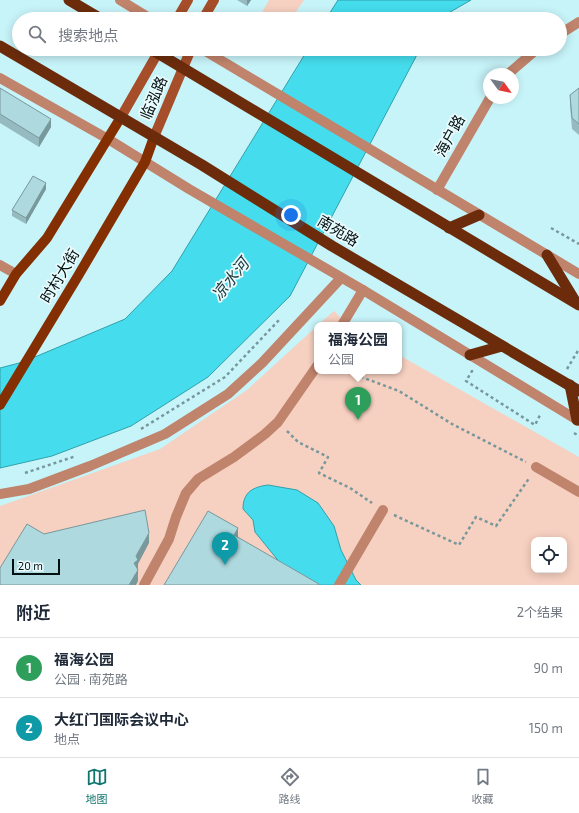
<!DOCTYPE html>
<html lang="zh">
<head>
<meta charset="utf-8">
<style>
  body { margin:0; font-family:"Exo 2","Noto Sans SC",sans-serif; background:#f6f6f7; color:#1f2937 }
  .controls { position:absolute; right:12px; bottom:12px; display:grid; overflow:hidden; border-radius:8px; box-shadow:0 2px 10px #0003 }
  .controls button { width:36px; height:36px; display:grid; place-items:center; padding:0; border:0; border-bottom:1px solid #e0e1e3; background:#fff; color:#1f2937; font:20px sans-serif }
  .compass { position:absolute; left:483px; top:68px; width:36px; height:36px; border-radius:50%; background:#fff; box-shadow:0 2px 10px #0003; rotate:123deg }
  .scale { position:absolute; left:12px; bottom:10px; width:48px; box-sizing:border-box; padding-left:4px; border:2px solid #021012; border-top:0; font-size:11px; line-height:14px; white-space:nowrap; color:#021012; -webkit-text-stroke:3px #eafbfd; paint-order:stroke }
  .you { position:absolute; left:291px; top:215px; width:14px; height:14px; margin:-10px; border:3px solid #fff; border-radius:50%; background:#1a73e8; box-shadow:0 0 0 6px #1a73e833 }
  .badge { display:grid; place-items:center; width:26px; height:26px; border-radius:50%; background:#0f766e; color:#fff; font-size:13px; font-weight:700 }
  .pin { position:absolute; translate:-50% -33px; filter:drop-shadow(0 1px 2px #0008) }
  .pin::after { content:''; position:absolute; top:21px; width:14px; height:12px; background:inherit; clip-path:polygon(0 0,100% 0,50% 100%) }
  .popup { position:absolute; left:314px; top:322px; width:88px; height:52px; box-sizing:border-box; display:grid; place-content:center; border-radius:8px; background:#fff; filter:drop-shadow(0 1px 3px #0005); font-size:13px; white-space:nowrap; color:#747a83 }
  .popup b { font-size:15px; color:#1f2937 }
  .popup::after { content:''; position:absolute; left:50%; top:100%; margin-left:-8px; border:8px solid transparent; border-top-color:#fff }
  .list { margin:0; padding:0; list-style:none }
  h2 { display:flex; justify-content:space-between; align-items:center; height:52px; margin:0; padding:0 16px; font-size:17px }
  h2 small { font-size:13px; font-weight:400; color:#747a83 }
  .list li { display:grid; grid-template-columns:26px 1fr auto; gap:12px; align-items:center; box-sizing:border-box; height:60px; padding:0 16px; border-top:1px solid #e0e1e3 }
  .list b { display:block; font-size:15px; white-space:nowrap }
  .list p { margin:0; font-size:13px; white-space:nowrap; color:#747a83 }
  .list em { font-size:13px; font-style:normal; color:#747a83 }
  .icon { flex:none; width:22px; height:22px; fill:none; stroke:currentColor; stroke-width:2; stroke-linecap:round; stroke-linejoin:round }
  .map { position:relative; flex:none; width:579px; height:585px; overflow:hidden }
  .search { position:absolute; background:#fff; box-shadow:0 2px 10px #0003; left:12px; right:12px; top:12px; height:44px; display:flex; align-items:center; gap:10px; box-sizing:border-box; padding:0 14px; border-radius:22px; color:#747a83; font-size:15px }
  .sheet { height:172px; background:#fff }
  nav { display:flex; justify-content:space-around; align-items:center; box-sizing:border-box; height:56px; border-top:1px solid #e0e1e3; background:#fff; font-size:11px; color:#747a83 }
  nav a { display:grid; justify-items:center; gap:2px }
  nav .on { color:#0f766e }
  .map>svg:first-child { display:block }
  .green { fill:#f6d0c1; fill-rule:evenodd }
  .water { fill:#45dded; stroke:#31a0ab }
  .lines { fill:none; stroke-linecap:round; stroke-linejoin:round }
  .path { stroke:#77979b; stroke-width:2.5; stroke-dasharray:3 3; stroke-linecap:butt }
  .minor { stroke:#c0836b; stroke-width:10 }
  .tertiary { stroke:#c0836b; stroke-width:10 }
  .secondary { stroke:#a54e29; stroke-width:10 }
  .primary { stroke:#842f02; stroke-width:10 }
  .trunk { stroke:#6c2c0c; stroke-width:11 }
  .wall { fill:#95bbc0 }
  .shaded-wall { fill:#79989c }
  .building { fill:#add9df; stroke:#79989c }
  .labels { text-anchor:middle; stroke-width:3.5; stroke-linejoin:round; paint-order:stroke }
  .street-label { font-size:15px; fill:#021012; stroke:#eafbfd }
  .water-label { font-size:16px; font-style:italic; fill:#213a3d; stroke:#eafbfd }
</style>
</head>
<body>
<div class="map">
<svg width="579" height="585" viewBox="0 0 579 585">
  <rect width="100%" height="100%" fill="#c7f4f9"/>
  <g class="green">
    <path d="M 269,0 L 304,0 L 291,19 L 258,19 Z"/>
    <path d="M 334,311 L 348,325 L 318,325 Z"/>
    <path d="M 317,326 L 317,371 L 399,371 L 399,355 L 579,457 L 579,585 L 0,585 L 0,506 L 160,449 L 247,390 ZM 534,540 L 564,540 L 564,570 L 534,570 Z"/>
  </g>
  <g class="water">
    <path d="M 338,0 L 471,0 L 438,19 L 326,19 Z"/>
    <path d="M 308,49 L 420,49 L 290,296 L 208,377 L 131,426 L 52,456 L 0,468 L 0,368 L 23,362 L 125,319 L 172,271 Z"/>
    <path d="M 268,485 L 297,490 L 318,503 L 334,526 L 341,550 L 356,580 L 361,585 L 314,585 L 281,564 L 255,532 L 253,520 L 243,509 C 243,492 253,487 268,485 Z"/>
  </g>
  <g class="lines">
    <g class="path">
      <path d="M 551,228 L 579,244"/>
      <path d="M 567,369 L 579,349"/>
      <path d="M 350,371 L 364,378 L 399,391 L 452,424 L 526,462"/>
      <path d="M 472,372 L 472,371 L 466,381 L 535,425 L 541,413"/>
      <path d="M 141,429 L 225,377 L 280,319"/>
      <path d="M 287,431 L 298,442 L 328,457 L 319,473 L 350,488 L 372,503"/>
      <path d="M 574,433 L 579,436"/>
      <path d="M 25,473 L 76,456"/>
      <path d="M 394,515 L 459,545 L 476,517 L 496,526 L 530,477"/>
    </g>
    <g class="minor">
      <path d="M 0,265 L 16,274"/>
      <path d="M 342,325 L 363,290"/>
      <path d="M 536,467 L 579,492"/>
      <path d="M 0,494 L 29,489 L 90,466 L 165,434 L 228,394 L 262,363 L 341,278"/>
      <path d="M 144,585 L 169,539 L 176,517 L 186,493 L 198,479 L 234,457 L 265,434 L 278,422 L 317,366"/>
      <path d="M 339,585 L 383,510"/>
    </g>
    <g class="tertiary">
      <path d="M 120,0 L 151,19"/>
      <path d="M 560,34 L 579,22"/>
      <path d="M 202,49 L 579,274"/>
      <path d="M 508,74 L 537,49"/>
      <path d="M 0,78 L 108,139 L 189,189 L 363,290 L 579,421"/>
      <path d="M 437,190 L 490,98"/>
    </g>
    <g class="secondary">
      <path d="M 177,19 L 188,0"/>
      <path d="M 203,19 L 214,0"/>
      <path d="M 121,117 L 160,49"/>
      <path d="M 154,137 L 191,49"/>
    </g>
    <g class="primary">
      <path d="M 0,301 L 16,274 L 47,238 L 121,117"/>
      <path d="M 0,405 L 78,276 L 145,162 L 154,137"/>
    </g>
    <g class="trunk">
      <path d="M 69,0 L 101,19"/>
      <path d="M 0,46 L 202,165 L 332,246 L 579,391"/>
      <path d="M 151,49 L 579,305"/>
      <path d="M 449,228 L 479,215"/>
      <path d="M 547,255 L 575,301"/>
      <path d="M 470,355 L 502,346"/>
      <path d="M 570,385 L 577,420"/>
    </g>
  </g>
  <g class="wall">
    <path d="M 237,0 L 251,0 L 247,6 Z"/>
    <path d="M 0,88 L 51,127 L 39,147 L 0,123 Z"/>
    <path d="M 579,88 L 579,135 L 572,129 L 570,105 L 570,95 Z"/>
    <path d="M 46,189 L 26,224 L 12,216 L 12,210 Z"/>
  </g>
  <g class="shaded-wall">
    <path d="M 247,0 L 251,0 L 247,6 Z"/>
    <path d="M 51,119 L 51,127 L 39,147 L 39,138 Z"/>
    <path d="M 46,183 L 46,189 L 26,224 L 26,218 Z"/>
    <path d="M 238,528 L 238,539 L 234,535 Z"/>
    <path d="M 149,533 L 149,543 L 138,564 L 138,581 L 136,585 L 129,585 L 134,563 L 136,556 Z"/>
  </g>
  <g class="building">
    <path d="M 0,88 L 51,119 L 39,138 L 0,114 Z"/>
    <path d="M 579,88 L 579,124 L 572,118 L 570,95 Z"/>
    <path d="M 33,176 L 46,183 L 26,218 L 12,210 Z"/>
    <path d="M 145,510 L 149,533 L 136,556 L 138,560 L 134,563 L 138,570 L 129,585 L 0,585 L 0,568 L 27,524 L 44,534 Z"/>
    <path d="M 208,511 L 238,528 L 234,535 L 319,584 L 318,585 L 164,585 Z"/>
  </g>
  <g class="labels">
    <g class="street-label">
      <text transform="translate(154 98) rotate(-67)" y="5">临泓路</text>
      <text transform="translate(450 136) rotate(-61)" y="5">海户路</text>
      <text transform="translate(338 231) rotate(31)" y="5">南苑路</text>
      <text transform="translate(60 276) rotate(-59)" y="5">时村大街</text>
    </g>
    <g class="water-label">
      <text transform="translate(230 279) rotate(-51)" y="6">凉水河</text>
    </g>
  </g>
</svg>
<div class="controls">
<button><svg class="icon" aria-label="locate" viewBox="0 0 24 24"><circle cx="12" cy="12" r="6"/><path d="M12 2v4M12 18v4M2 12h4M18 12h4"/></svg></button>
</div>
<svg class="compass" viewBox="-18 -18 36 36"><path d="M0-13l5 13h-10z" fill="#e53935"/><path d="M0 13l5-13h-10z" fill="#747a83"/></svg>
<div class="scale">20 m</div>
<div class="you"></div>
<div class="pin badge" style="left:358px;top:420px;background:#2e9e5b">1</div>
<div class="popup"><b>福海公园</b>公园</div>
<div class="pin badge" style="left:225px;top:565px;background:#0f9aa8">2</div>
<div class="search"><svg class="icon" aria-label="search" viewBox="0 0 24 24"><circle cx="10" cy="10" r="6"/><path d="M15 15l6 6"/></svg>搜索地点</div>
</div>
<section class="sheet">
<h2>附近<small>2个结果</small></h2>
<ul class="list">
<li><span class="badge" style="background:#2e9e5b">1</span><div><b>福海公园</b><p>公园 · 南苑路</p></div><em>90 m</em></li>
<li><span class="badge" style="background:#0f9aa8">2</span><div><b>大红门国际会议中心</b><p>地点</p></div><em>150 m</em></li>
</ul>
</section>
<nav>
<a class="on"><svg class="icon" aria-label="map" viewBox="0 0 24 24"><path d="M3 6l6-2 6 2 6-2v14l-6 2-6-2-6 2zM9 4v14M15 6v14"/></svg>地图</a>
<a><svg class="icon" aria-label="directions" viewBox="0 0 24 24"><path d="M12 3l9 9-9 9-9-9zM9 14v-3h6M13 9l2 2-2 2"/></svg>路线</a>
<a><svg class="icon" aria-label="saved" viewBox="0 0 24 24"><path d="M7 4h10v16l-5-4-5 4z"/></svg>收藏</a>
</nav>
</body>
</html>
